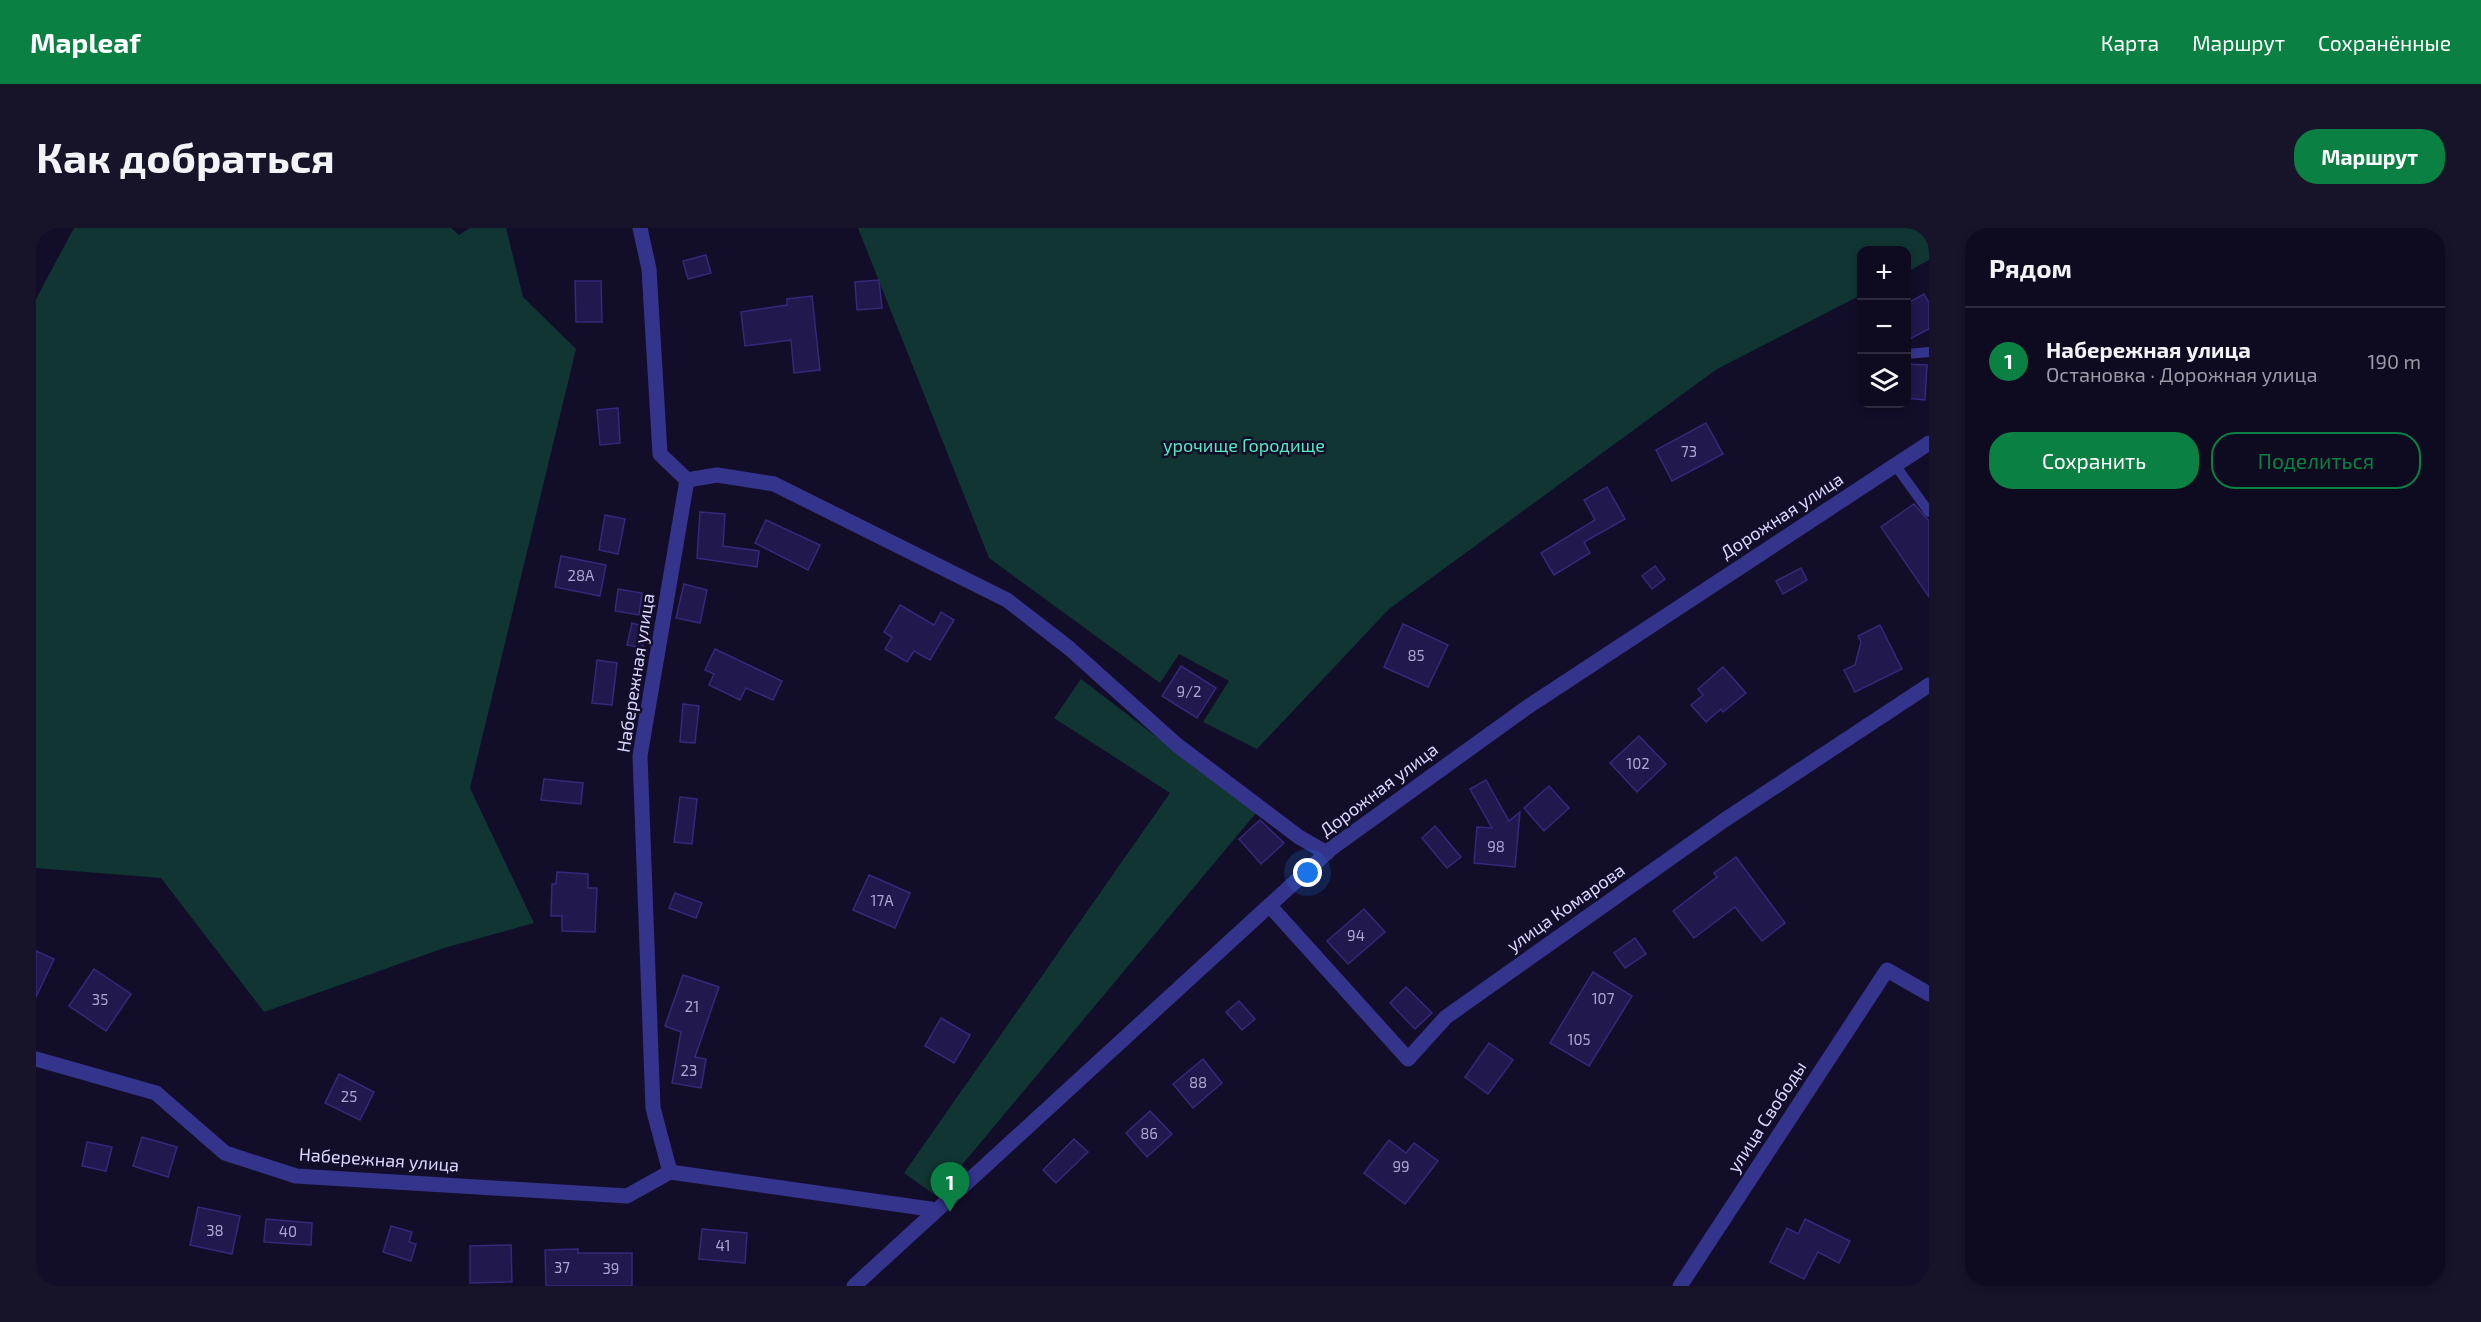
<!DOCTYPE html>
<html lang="ru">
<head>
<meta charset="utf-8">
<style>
  body { margin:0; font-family:"Exo 2",sans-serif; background:#171329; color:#f1f3f6 }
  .controls { position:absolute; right:18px; top:18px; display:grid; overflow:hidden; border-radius:12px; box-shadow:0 3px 9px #0003 }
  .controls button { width:54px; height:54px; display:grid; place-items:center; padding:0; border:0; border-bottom:2px solid #2e2b3e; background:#0e0a20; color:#f1f3f6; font:30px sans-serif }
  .you { position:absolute; left:1272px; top:645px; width:21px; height:21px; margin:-15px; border:4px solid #fff; border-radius:50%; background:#1a73e8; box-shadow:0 0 0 9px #1a73e833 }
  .badge { display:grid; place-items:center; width:39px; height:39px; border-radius:50%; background:#0b8043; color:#fff; font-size:20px; font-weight:700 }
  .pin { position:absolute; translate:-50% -50px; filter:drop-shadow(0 2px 3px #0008) }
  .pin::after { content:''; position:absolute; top:32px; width:21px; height:18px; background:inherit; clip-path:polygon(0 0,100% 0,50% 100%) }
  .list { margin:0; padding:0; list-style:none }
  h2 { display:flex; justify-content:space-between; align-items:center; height:78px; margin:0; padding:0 24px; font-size:26px }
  h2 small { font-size:20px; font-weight:400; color:#9b9aa5 }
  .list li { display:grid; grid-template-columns:39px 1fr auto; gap:18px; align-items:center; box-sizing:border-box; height:108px; padding:0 24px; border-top:2px solid #2e2b3e }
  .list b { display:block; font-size:22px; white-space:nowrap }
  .list p { margin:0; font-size:20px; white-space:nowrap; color:#9b9aa5 }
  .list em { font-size:20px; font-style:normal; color:#9b9aa5 }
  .actions { display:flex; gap:12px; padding:18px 24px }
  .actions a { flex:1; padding:14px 0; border:2px solid #0b8043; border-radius:24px; text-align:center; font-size:21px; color:#0b8043 }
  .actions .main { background:#0b8043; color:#fff }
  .icon { flex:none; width:33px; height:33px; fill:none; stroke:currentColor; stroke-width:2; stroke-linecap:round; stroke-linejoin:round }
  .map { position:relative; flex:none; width:1893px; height:1058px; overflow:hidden; border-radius:24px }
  header { display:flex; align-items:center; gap:36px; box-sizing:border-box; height:84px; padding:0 30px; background:#0b8043; color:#fff }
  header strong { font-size:28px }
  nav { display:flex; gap:33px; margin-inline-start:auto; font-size:21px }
  .intro { display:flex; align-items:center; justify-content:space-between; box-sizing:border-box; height:144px; padding:0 36px }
  h1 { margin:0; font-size:42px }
  .button { padding:15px 27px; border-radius:24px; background:#0b8043; color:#fff; font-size:21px; font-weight:700 }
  main { display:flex; gap:36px; padding:0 36px }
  aside { flex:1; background:#0e0a20; border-radius:24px; box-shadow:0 3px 9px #0003 }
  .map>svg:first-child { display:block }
  .green { fill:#103532 }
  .building { fill:#21184d; stroke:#36287b; stroke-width:1.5 }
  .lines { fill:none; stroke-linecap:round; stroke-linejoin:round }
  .service { stroke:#35348d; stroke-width:10 }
  .minor { stroke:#35348d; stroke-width:15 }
  .tertiary { stroke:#35348d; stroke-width:15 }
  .labels { text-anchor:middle; stroke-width:5; stroke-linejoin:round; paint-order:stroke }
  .number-label { font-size:15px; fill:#aca7d2 }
  .park-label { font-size:18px; fill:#57ebc2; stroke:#120e2a }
  .street-label { font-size:18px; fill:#dad7ff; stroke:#120e2a }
</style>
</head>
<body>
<header>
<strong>Mapleaf</strong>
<nav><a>Карта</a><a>Маршрут</a><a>Сохранённые</a></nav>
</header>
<div class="intro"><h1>Как добраться</h1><a class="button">Маршрут</a></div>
<main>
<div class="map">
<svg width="1893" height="1058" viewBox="0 0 1893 1058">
  <rect width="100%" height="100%" fill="#120e2a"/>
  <g class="green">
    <path d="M 38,0 L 415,0 L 423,7 L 434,0 L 470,0 L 487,69 L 540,121 L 434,560 L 498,695 L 408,720 L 228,784 L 125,650 L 0,640 L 0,71 Z"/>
    <path d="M 822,0 L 1893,0 L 1893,32 L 1871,44 L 1870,22 L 1826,22 L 1825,67 L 1681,141 L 1353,381 L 1221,521 L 1167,494 L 1193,453 L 1143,426 L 1124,455 L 953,330 Z"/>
    <path d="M 1045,451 L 1220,585 L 900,968 L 868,945 L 1134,565 L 1018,490 Z"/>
  </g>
  <g class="building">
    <path d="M 670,27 L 675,45 L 652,51 L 647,33 Z"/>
    <path d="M 843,52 L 846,80 L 821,82 L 819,54 Z"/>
    <path d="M 539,53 L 565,53 L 566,94 L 540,94 Z"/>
    <path d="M 1888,66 L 1893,75 L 1893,101 L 1870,113 L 1870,76 Z"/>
    <path d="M 776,68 L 784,142 L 758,145 L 755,112 L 709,118 L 705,84 L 751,77 L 751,71 Z"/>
    <path d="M 1870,136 L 1891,137 L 1889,172 L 1870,170 Z"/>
    <path d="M 582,180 L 584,215 L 564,217 L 561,182 Z"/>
    <path d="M 1670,195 L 1687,226 L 1636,253 L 1620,222 Z"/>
    <path d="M 1571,259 L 1589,291 L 1548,314 L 1554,325 L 1518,347 L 1505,325 L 1559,292 L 1548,272 Z"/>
    <path d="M 1878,276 L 1893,293 L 1893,369 L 1845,299 Z"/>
    <path d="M 664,284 L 689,286 L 687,318 L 723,323 L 721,339 L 661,330 Z"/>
    <path d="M 569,287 L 589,291 L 582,326 L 563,322 Z"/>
    <path d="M 730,292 L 784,317 L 772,342 L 719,315 Z"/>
    <path d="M 525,328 L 570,337 L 564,368 L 519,359 Z"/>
    <path d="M 1619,338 L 1629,351 L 1616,361 L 1606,348 Z"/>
    <path d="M 1765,340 L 1771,352 L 1747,366 L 1740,353 Z"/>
    <path d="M 648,356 L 671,362 L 664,395 L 640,390 Z"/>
    <path d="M 582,361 L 606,365 L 603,387 L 579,383 Z"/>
    <path d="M 864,377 L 898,397 L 905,384 L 918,392 L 894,432 L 878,423 L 871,434 L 849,421 L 856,409 L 848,404 Z"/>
    <path d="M 596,395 L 611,399 L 606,420 L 591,417 Z"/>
    <path d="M 1367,396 L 1412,417 L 1392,459 L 1348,439 Z"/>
    <path d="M 1844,397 L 1866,441 L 1819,464 L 1808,442 L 1819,437 L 1825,414 L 1822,408 Z"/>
    <path d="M 679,421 L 746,453 L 737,472 L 710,460 L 704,472 L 673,457 L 678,446 L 669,442 Z"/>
    <path d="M 561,432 L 581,435 L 576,477 L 556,475 Z"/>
    <path d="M 1145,438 L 1180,460 L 1161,490 L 1126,468 Z"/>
    <path d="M 1687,439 L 1710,465 L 1687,484 L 1685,481 L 1670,494 L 1655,477 L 1667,467 L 1662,461 Z"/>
    <path d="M 647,476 L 663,478 L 659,515 L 644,514 Z"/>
    <path d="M 1603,508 L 1630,536 L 1601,564 L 1574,535 Z"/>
    <path d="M 508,551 L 547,555 L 545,576 L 505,572 Z"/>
    <path d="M 1450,552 L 1473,593 L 1484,584 L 1479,639 L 1438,635 L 1441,599 L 1456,600 L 1434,561 Z"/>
    <path d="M 1513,558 L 1533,580 L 1508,603 L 1488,580 Z"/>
    <path d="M 644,569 L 661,571 L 656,616 L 638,614 Z"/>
    <path d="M 1224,592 L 1248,615 L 1225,636 L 1203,611 Z"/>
    <path d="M 1399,598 L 1425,629 L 1411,640 L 1386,610 Z"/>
    <path d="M 1700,629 L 1749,695 L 1726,713 L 1699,679 L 1658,710 L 1637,683 L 1681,649 L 1678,645 Z"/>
    <path d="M 521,644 L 552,646 L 552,660 L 561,660 L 559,704 L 526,703 L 526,688 L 515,688 L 516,656 L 520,656 Z"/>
    <path d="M 833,647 L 874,665 L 859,700 L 817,682 Z"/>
    <path d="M 639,665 L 666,675 L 660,690 L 633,680 Z"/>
    <path d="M 1328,681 L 1349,704 L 1312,736 L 1291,713 Z"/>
    <path d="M 1599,710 L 1610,726 L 1589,740 L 1578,725 Z"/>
    <path d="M 0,723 L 18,731 L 0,769 Z"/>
    <path d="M 58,741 L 95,766 L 70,803 L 33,778 Z"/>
    <path d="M 1557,744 L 1596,768 L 1553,838 L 1514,815 Z"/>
    <path d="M 647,747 L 683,759 L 659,829 L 670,831 L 665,860 L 636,855 L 645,804 L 629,798 Z"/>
    <path d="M 1370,759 L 1396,785 L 1379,801 L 1354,775 Z"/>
    <path d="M 1203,773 L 1219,791 L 1206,802 L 1190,784 Z"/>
    <path d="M 905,790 L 934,807 L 918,835 L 889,818 Z"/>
    <path d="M 1453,815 L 1477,832 L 1452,866 L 1429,849 Z"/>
    <path d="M 1167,831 L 1186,855 L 1157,880 L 1137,856 Z"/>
    <path d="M 303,846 L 338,864 L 324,892 L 289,875 Z"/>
    <path d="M 1114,883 L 1136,906 L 1111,929 L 1090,905 Z"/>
    <path d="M 106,909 L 141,919 L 132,949 L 97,938 Z"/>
    <path d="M 1038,911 L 1052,924 L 1020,955 L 1007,942 Z"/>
    <path d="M 1353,912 L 1370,925 L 1378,915 L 1402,933 L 1369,976 L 1328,945 Z"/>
    <path d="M 51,914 L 76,919 L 70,943 L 46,938 Z"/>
    <path d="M 162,979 L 204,988 L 196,1026 L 154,1017 Z"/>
    <path d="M 230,991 L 276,995 L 275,1017 L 228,1014 Z"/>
    <path d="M 1769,991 L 1814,1013 L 1803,1035 L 1782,1024 L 1768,1051 L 1734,1034 L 1751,1000 L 1762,1006 Z"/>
    <path d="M 355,998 L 376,1004 L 373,1014 L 380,1016 L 375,1033 L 347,1024 Z"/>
    <path d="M 666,1001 L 711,1005 L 709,1035 L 663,1031 Z"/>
    <path d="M 475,1017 L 476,1054 L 434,1055 L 434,1018 Z"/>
    <path d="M 542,1021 L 542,1025 L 596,1025 L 596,1058 L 510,1058 L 509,1022 Z"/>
  </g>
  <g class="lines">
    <g class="service">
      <path d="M 1870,126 L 1893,124"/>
      <path d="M 1859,237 L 1893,284"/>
    </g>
    <g class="minor">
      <path d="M 604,0 L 613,41 L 624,226 L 651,252 L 604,528 L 617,880 L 634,944"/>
      <path d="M 651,252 L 681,247 L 738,256 L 971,372 L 1033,420 L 1141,517 L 1263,609 L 1291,625"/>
      <path d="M 1234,678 L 1372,831 L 1410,789 L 1687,593 L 1893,457"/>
      <path d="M 0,831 L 120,865 L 189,925 L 260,948 L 591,968 L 634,944 L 901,982"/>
      <path d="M 1644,1058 L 1851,742 L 1893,766"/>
    </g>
    <path class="tertiary" d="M 818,1058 L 1296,620 L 1490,480 L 1893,215"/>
  </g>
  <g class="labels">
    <g class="number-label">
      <text x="1653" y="229">73</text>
      <text x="545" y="353">28А</text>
      <text x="1380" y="433">85</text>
      <text x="1153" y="469">9/2</text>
      <text x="1602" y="541">102</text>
      <text x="1460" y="624">98</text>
      <text x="846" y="678">17А</text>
      <text x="1320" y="713">94</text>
      <text x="1567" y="776">107</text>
      <text x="64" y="777">35</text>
      <text x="656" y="784">21</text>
      <text x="1543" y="817">105</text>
      <text x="653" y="848">23</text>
      <text x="1162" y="860">88</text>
      <text x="313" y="874">25</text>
      <text x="1113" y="911">86</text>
      <text x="1365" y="944">99</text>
      <text x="179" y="1008">38</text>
      <text x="252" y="1009">40</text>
      <text x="687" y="1023">41</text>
      <text x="526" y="1045">37</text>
      <text x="575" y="1046">39</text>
    </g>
    <g class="park-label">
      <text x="1208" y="224">урочище Городище</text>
    </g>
    <g class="street-label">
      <text transform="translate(1746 288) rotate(-33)" y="6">Дорожная улица</text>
      <text transform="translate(600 445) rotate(-81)" y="6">Набережная улица</text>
      <text transform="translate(1343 562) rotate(-37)" y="6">Дорожная улица</text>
      <text transform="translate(1530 680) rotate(-35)" y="6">улица Комарова</text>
      <text transform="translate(1731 889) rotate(-57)" y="6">улица Свободы</text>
      <text transform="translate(343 932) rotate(4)" y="6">Набережная улица</text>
    </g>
  </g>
</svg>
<div class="controls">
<button>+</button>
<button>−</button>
<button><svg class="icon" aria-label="layers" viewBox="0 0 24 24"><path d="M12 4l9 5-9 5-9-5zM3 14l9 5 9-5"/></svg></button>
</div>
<div class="you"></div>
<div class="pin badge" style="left:914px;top:984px">1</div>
</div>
<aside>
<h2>Рядом<small></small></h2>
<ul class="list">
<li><span class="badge">1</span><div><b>Набережная улица</b><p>Остановка · Дорожная улица</p></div><em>190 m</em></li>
</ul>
<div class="actions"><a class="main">Сохранить</a><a>Поделиться</a></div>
</aside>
</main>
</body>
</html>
